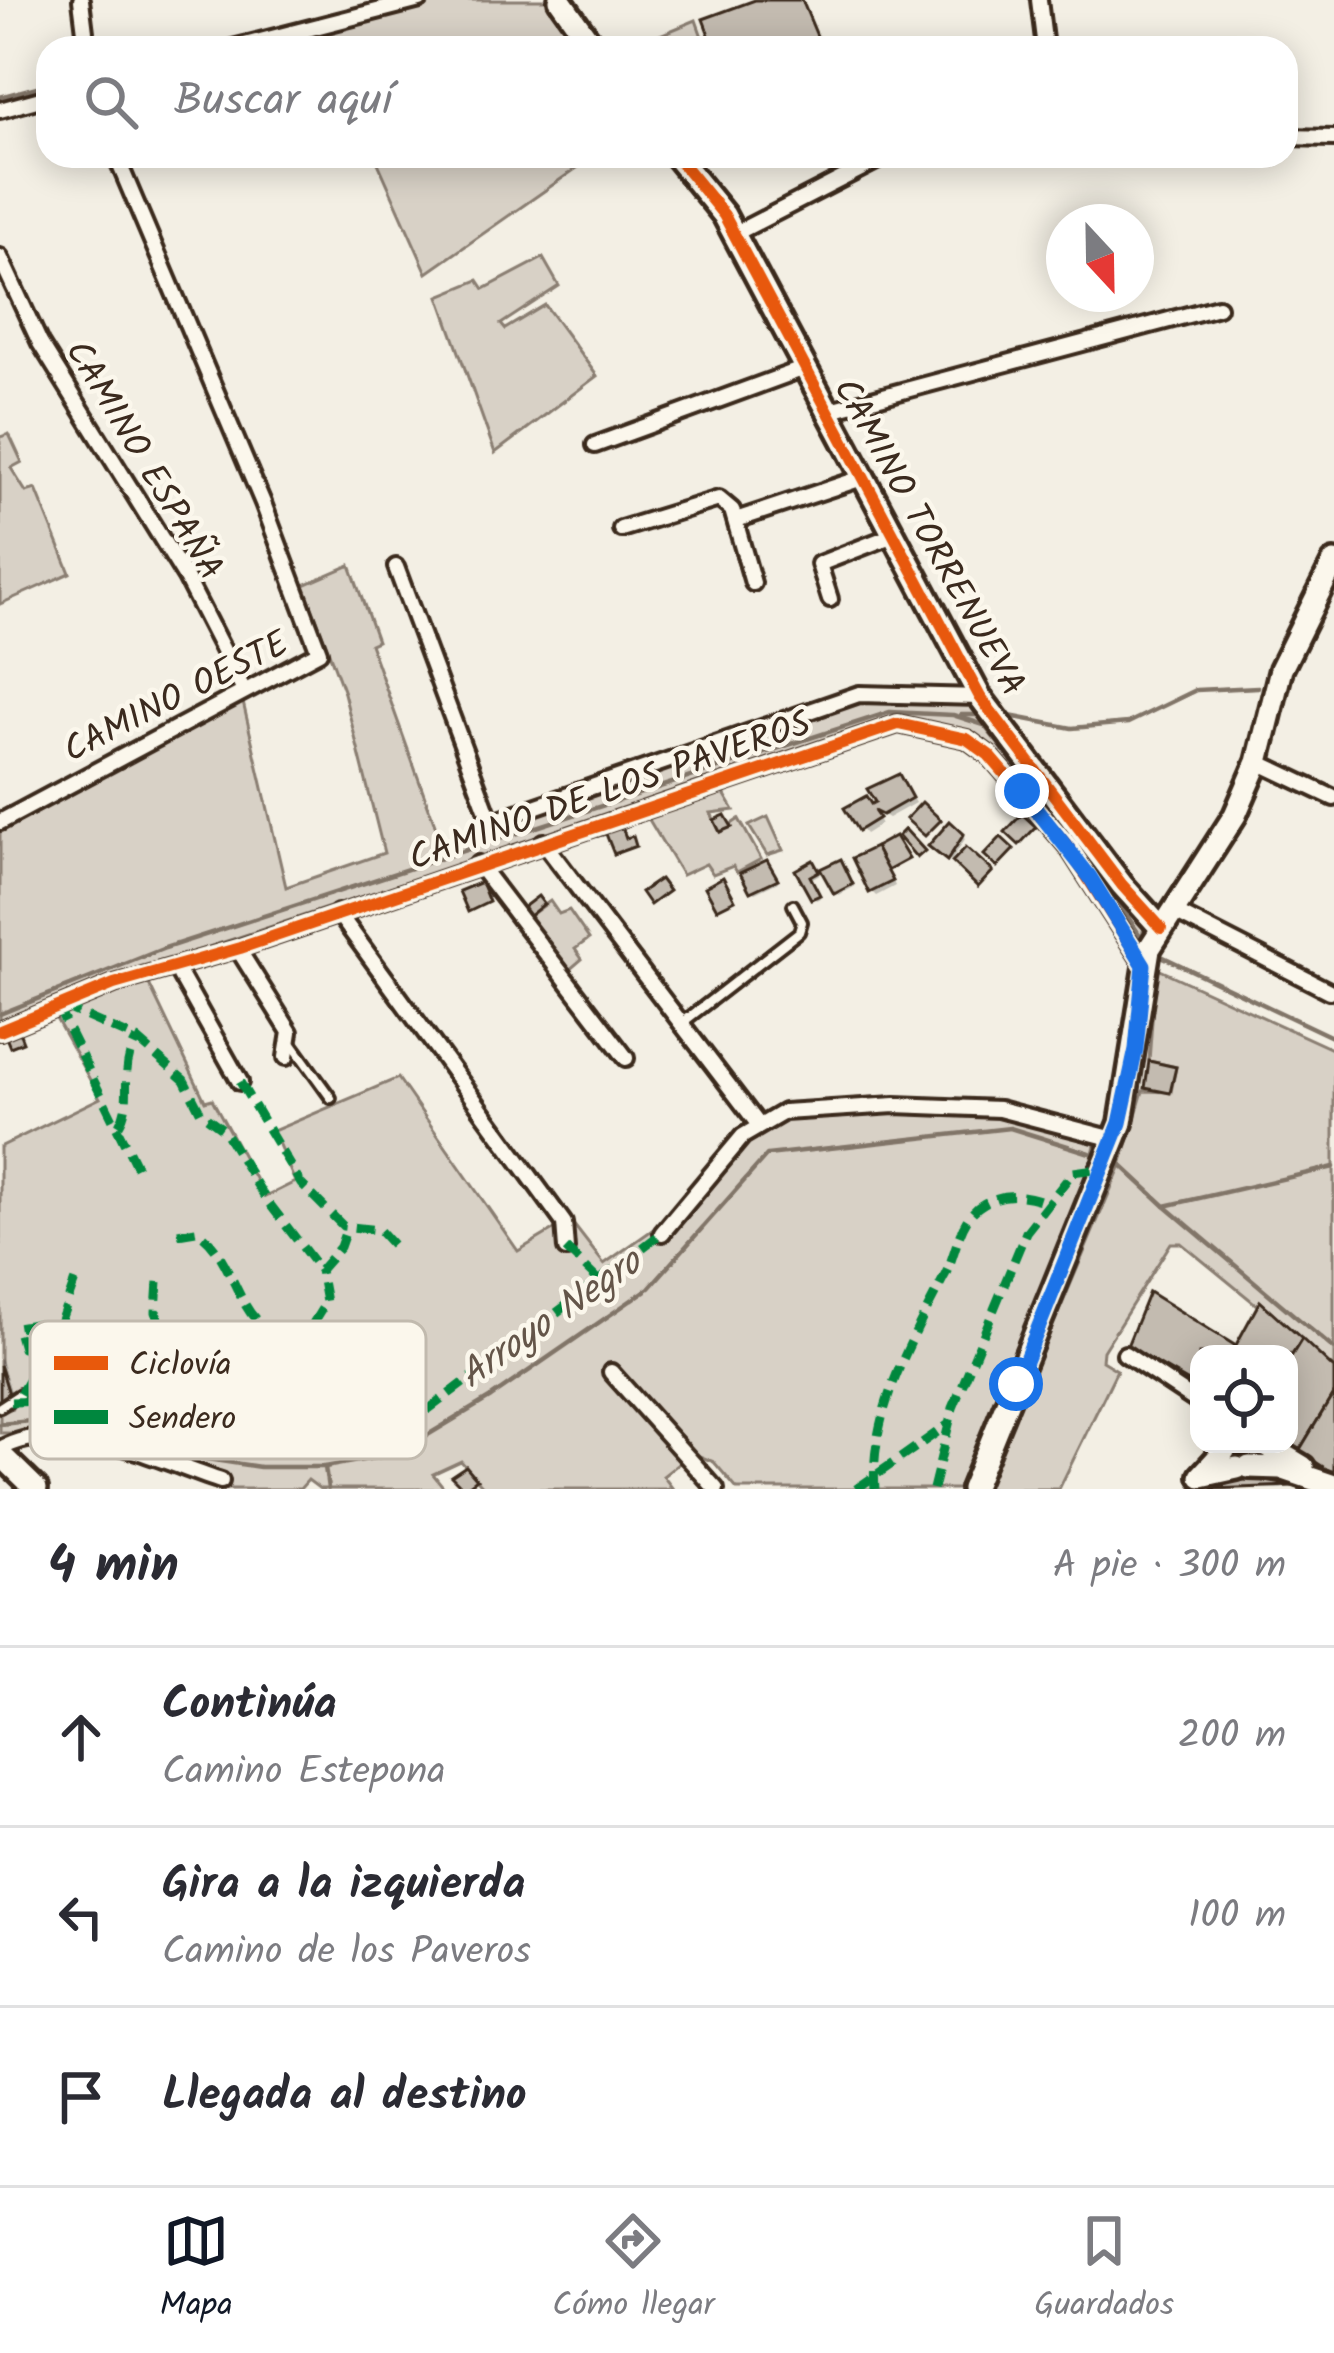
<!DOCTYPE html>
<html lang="es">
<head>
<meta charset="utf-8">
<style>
  body { margin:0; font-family:Kalam,sans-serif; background:#f7f7f7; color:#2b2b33 }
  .controls { position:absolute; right:36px; bottom:36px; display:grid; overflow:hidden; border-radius:24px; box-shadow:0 6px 30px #0003 }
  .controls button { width:108px; height:108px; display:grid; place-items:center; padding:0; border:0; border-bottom:3px solid #e1e1e2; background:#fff; color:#2b2b33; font:60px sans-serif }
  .compass { position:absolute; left:1046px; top:204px; width:108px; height:108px; border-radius:50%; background:#fff; box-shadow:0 6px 30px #0003; rotate:158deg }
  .stop { position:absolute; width:36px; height:36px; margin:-27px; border:9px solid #1a73e8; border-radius:50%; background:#fff }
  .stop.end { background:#1a73e8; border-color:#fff; box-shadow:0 3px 12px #0008 }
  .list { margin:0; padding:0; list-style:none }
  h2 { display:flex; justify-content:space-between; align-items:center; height:156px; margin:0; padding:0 48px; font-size:51px }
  h2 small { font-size:39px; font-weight:400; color:#7c7c81 }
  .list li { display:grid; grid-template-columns:78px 1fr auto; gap:36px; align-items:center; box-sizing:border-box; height:180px; padding:0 48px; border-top:3px solid #e1e1e2 }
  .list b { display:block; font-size:45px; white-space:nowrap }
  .list p { margin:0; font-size:39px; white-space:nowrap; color:#7c7c81 }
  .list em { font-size:39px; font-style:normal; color:#7c7c81 }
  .icon { flex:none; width:66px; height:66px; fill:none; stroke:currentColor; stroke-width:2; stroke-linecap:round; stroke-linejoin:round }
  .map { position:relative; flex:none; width:1334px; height:1489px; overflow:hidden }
  .search { position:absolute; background:#fff; box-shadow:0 6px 30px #0003; left:36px; right:36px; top:36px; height:132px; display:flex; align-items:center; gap:30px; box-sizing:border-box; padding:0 42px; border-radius:36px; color:#7c7c81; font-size:45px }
  .sheet { height:696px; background:#fff }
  nav { display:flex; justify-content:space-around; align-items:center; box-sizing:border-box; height:168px; border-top:3px solid #e1e1e2; background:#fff; font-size:33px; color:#7c7c81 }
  nav a { display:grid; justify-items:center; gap:6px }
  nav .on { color:#111827 }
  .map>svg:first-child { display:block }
  .green { fill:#d8d1c6; stroke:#8a7e72; stroke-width:3 }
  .shadow { fill:#0003 }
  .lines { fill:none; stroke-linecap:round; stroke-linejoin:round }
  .stream { stroke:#817468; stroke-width:4.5 }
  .building { fill:#c3bbb0; stroke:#3b2a1e; stroke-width:3 }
  .lane-casing { stroke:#3b2a1e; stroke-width:16 }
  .street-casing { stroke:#3b2a1e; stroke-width:22 }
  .secondary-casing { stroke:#3b2a1e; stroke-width:30 }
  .lane { stroke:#fbf7ec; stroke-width:8 }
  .street { stroke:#fbf7ec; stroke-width:14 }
  .secondary { stroke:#fbf7ec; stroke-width:21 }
  .quiet { stroke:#00873e; stroke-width:9; stroke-dasharray:18 9; stroke-linecap:butt }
  .cycleway-casing { stroke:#fbf7ec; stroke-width:20 }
  .cycleway { stroke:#e8590c; stroke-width:12 }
  .route { stroke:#1a73e8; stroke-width:15 }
  .labels { text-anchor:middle; stroke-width:9; stroke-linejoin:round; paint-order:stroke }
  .street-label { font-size:36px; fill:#3b2a1e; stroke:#fbf7ec }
  .water-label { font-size:39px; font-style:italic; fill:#645549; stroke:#fbf7ec }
  .key { fill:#fbf7ec; stroke:#c1baae; stroke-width:3 }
  .key-label { font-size:33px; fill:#3b2a1e }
</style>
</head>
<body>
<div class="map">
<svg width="1334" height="1489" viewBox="0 0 1334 1489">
  <rect width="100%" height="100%" fill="#f3efe4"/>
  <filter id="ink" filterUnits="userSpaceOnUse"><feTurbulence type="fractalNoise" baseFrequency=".00833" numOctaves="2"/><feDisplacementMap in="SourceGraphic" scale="24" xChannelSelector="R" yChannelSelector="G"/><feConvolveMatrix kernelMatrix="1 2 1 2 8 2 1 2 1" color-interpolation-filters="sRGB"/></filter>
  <g filter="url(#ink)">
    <g class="green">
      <path d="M 441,0 L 555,0 L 589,48 L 328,48 L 321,32 Z"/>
      <path d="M 696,20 L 706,48 L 629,48 Z"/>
      <path d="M 375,156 L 594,156 L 427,273 Z"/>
      <path d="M 543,258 L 559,286 L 501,324 L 505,329 L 545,305 L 597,376 L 495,453 L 439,296 L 478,280 L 484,289 Z"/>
      <path d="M 9,434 L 22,462 L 11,468 L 26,492 L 36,489 L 70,573 L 0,604 L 0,437 Z"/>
      <path d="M 350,565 L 377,641 L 370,644 L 442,844 L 859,701 L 974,704 L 1019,756 L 1005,767 L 969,733 L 890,722 L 142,969 L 0,1025 L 0,828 L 242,698 L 286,887 L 384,853 L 344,693 L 304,585 Z"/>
      <path d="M 722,790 L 734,810 L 711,813 L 720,832 L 739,819 L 761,859 L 737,872 L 733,866 L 713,874 L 706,864 L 682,875 L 645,813 Z"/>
      <path d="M 768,817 L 783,850 L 767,855 L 749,826 Z"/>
      <path d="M 1085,839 L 1144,928 L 1138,947 L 1075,847 Z"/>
      <path d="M 550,901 L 559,914 L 569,910 L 589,939 L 575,949 L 582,959 L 568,971 L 528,917 Z"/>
      <path d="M 1156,968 L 1334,1050 L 1334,1369 L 1261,1302 L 1258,1306 L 1181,1243 L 1171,1243 L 1103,1351 L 1102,1361 L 1117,1370 L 1059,1489 L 984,1489 L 1121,1165 L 1143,1091 L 1171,1092 L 1176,1067 L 1149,1061 Z"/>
      <path d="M 149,984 L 205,1101 L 212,1099 L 265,1197 L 295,1182 L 273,1131 L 398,1078 L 518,1251 L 570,1220 L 604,1264 L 672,1216 L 756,1134 L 793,1116 L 912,1109 L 990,1114 L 1096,1142 L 1085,1183 L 963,1489 L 737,1489 L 714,1462 L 692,1453 L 663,1476 L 673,1489 L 485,1489 L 461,1461 L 433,1474 L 445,1489 L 320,1489 L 308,1480 L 300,1489 L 224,1489 L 227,1476 C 159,1450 72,1432 0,1433 L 0,1413 L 13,1408 L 0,1365 L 0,1147 L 100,1098 L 54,1015 L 123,987 Z"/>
    </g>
    <g class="shadow">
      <path d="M 904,783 L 915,803 L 888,818 L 872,809 L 881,824 L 865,834 L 861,829 L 866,799 L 884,811 Z"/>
      <path d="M 950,826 L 965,839 L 951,861 L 932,845 Z"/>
      <path d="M 841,862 L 854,887 L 839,895 L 825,871 L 811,879 L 820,898 L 816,900 L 799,871 L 815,866 L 819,873 Z"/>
      <path d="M 769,866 L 778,882 L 755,893 L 752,891 Z"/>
      <path d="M 887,868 L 895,886 L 876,896 L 872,892 Z"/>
      <path d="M 0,1356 L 15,1404 L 1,1409 L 0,1408 Z"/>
      <path d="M 1255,1482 L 1285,1489 L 1231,1489 Z"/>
    </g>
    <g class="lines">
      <g class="stream">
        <path d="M 200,48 L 255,36"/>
        <path d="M 0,97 L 48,84"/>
        <path d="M 961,715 L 979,715"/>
        <path d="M 1004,715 L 1072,728 L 1128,723 L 1196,690 L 1258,687"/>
        <path d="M 1090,860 L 1143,940"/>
        <path d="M 1155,953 L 1334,1038"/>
        <path d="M 0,1014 L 165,948 L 890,712 L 953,715 L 984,725 L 1065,827"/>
        <path d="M 1121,1165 L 1165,1206 L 1334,1167"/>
        <path d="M 1165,1206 L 1334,1349"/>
        <path d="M 0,1424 L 31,1421 L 119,1430 L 207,1459 L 260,1467 L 325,1467 L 396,1454 L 491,1397 L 649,1288 L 767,1155 L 1010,1128 L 1090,1153"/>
        <path d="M 325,1467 L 328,1489"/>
      </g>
    </g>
    <g class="building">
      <path d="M 755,0 L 802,0 L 822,48 L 714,48 L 703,19 Z"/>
      <path d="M 899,774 L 912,798 L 882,815 L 874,811 L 879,818 L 858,831 L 844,808 L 866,796 L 871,804 L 875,802 L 867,789 Z"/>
      <path d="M 922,802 L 941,820 L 925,836 L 906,819 Z"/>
      <path d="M 1022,814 L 1036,827 L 1019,845 L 1005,832 Z"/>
      <path d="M 725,815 L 732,827 L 720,832 L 714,820 Z"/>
      <path d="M 620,821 L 626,838 L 633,836 L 636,846 L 614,854 L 606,834 L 598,836 L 592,830 Z"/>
      <path d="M 950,821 L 964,834 L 947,861 L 928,846 Z"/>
      <path d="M 905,829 L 925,851 L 917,858 L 898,836 Z"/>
      <path d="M 895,836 L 909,859 L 887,871 L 875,847 Z"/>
      <path d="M 1001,837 L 1014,849 L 997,867 L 984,855 Z"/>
      <path d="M 875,847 L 893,881 L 869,893 L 852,858 Z"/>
      <path d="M 966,847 L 993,871 L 978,887 L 952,862 Z"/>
      <path d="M 841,859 L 853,884 L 834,894 L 820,869 Z"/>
      <path d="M 767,860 L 778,879 L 750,892 L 740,873 Z"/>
      <path d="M 813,860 L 819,871 L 810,876 L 820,895 L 811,899 L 795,870 Z"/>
      <path d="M 723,877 L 735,900 L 717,909 L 705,887 Z"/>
      <path d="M 660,879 L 669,891 L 650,905 L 641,892 Z"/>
      <path d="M 481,882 L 489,902 L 468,912 L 459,891 Z"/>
      <path d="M 538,896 L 544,904 L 528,917 L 521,909 Z"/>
      <path d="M 18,1029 L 23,1042 L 10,1047 L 5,1035 Z"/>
      <path d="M 1149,1061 L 1176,1067 L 1170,1093 L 1145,1088 Z"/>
      <path d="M 1149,1292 L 1236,1346 L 1231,1354 L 1199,1354 L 1199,1388 L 1127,1346 Z"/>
      <path d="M 1260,1301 L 1302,1339 L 1289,1360 L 1289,1354 L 1231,1354 Z"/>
      <path d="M 1302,1339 L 1334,1369 L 1334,1393 L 1299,1451 L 1288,1444 L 1289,1360 Z"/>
      <path d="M 0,1365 L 10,1397 L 0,1401 Z"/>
      <path d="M 1334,1393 L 1334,1474 L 1299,1451 Z"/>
      <path d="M 466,1466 L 477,1479 L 464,1489 L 451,1476 Z"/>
      <path d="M 1254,1479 L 1294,1486 L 1211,1489 L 1235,1481 Z"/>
    </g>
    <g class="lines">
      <defs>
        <g id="lane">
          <path d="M 682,1023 L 799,932 L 802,922 L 793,905"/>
          <path d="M 292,1044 L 331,1098"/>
          <path d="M 0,1407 L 20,1394"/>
        </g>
        <g id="street">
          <path d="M 81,0 L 87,48"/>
          <path d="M 1039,0 L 1045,48"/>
          <path d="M 233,48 L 420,0"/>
          <path d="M 0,110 L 48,97"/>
          <path d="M 1286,137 L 1334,138"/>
          <path d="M 734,234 L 886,156"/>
          <path d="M 0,257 L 40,343 L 186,578 L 244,691"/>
          <path d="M 827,411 L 1218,307"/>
          <path d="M 595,445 L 805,368"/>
          <path d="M 736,520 L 862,478"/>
          <path d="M 621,529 L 719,499 L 732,510 L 753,583"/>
          <path d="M 396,567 L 491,822 L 859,694 L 980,697"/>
          <path d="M 830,599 L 819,564 L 891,536"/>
          <path d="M 1258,762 L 1334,798"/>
          <path d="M 0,822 L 319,652 L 263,503 L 116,156"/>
          <path d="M 543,842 L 758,1124"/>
          <path d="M 478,864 L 626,1058"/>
          <path d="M 1173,911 L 1329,991"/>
          <path d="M 338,913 L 564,1223 L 566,1249"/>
          <path d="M 238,949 L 290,1032 L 286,1057"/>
          <path d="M 176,968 L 240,1082"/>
          <path d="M 0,1031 L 114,984 L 240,948 L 898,724 L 967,739 L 989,755 L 1068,847 L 1144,965"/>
          <path d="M 662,1233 L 743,1136 L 784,1112 L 895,1105 L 999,1109 L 1114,1139"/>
          <path d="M 1125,1354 L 1199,1403"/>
          <path d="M 611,1372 L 716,1489"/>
          <path d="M 0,1449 C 65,1413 157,1460 221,1481"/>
        </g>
        <g id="secondary">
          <path d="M 560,0 L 594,48"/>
          <path d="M 676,156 L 724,215 L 980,697 L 1122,885 L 1161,928"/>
          <path d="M 1265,1444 L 1303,1467"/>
          <path d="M 1224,1451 L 1201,1476 L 1237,1468"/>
          <path d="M 0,1454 L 36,1489"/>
          <path d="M 1249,1467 L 1281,1468 L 1334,1486"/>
          <path d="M 972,1489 L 1121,1123 L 1149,949 L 1235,815 L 1258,762 L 1281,669 L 1334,562"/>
        </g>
      </defs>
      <use href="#lane" class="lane-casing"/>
      <use href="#street" class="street-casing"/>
      <use href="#secondary" class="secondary-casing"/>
      <use href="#lane" class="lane"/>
      <use href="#street" class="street"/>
      <use href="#secondary" class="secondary"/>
      <g class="quiet">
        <path d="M 57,1006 L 138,1170"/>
        <path d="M 62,1006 L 137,1039 L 184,1080 L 201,1113 L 223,1129 L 265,1198 L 320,1270 L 340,1247 L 347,1227"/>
        <path d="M 240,1082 L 301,1184 L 343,1226 L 379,1230 L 398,1251"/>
        <path d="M 119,1125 C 135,1098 117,1072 137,1039"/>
        <path d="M 178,1234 L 196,1231 C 243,1257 237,1362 312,1325 L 326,1302 L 320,1270"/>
        <path d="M 566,1249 L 599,1281"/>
        <path d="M 48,1349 L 35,1324 L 17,1327 L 23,1348 L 48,1349 L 82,1361 L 174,1408 L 187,1390 L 156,1312 L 158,1281"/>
        <path d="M 20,1394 L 56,1334 L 77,1275"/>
        <path d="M 11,1402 L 55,1401 L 111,1411 L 242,1453 L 310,1452 L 368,1440 L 429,1409 L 662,1233"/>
        <path d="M 856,1489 L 949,1424"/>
        <path d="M 875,1489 C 869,1414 911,1341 944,1277 C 957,1254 958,1218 983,1204 C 1004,1192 1024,1194 1046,1202"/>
        <path d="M 933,1489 L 953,1408 L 1026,1232 L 1073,1172 L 1103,1168"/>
      </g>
      <defs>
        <g id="cycleway">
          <path d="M 676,156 L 724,215 L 980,697 L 1122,885 L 1161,928"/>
          <path d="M 0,1031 L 114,984 L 240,948 L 898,724 L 967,739 L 989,755 L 1068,847 L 1144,965"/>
        </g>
      </defs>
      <use href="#cycleway" class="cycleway-casing"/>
      <use href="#cycleway" class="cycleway"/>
    </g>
  </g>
  <g class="lines" filter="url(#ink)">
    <path class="route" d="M 1016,1384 L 1120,1123 L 1136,1049 L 1144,965 L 1090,877 L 1022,791"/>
  </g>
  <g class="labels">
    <g class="street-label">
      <text transform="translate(146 459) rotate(59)" y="13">CAMINO ESPAÑA</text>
      <text transform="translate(931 536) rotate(61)" y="13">CAMINO TORRENUEVA</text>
      <text transform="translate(175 695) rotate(-27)" y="13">CAMINO OESTE</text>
      <text transform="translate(609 789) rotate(-19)" y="13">CAMINO DE LOS PAVEROS</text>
    </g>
    <g class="water-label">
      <text transform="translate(549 1317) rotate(-35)" y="14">Arroyo Negro</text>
    </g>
  </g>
  <rect x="30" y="1321" width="396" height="138" rx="18" class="key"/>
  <rect x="54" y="1356" width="54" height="14" fill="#e8590c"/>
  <rect x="54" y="1410" width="54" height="14" fill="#00873e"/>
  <g class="key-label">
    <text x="129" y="1375">Ciclovía</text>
    <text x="129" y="1429">Sendero</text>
  </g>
</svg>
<div class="controls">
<button><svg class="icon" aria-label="locate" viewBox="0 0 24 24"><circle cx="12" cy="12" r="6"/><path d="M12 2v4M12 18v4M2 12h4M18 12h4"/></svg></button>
</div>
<svg class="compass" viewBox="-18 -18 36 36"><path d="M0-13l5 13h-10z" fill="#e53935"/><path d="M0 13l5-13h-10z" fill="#7c7c81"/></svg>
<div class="stop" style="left:1016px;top:1384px"></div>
<div class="stop end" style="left:1022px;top:791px"></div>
<div class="search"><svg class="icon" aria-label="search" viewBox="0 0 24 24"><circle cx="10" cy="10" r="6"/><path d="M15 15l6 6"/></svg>Buscar aquí</div>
</div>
<section class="sheet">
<h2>4 min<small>A pie · 300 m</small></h2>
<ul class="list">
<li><svg class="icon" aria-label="ahead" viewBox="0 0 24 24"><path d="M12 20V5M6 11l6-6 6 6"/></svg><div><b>Continúa</b><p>Camino Estepona</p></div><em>200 m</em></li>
<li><svg class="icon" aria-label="left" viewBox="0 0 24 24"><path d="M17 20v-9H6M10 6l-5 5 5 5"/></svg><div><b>Gira a la izquierda</b><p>Camino de los Paveros</p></div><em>100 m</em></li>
<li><svg class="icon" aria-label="arrive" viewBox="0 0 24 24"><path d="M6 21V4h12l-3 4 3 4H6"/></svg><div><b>Llegada al destino</b></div></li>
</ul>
</section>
<nav>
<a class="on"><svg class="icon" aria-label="map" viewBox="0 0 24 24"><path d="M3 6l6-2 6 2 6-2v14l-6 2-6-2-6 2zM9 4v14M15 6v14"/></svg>Mapa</a>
<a><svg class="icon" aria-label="directions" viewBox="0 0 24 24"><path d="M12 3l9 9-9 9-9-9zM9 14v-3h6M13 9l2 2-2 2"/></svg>Cómo llegar</a>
<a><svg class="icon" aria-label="saved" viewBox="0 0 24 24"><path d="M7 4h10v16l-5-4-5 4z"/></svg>Guardados</a>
</nav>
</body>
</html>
